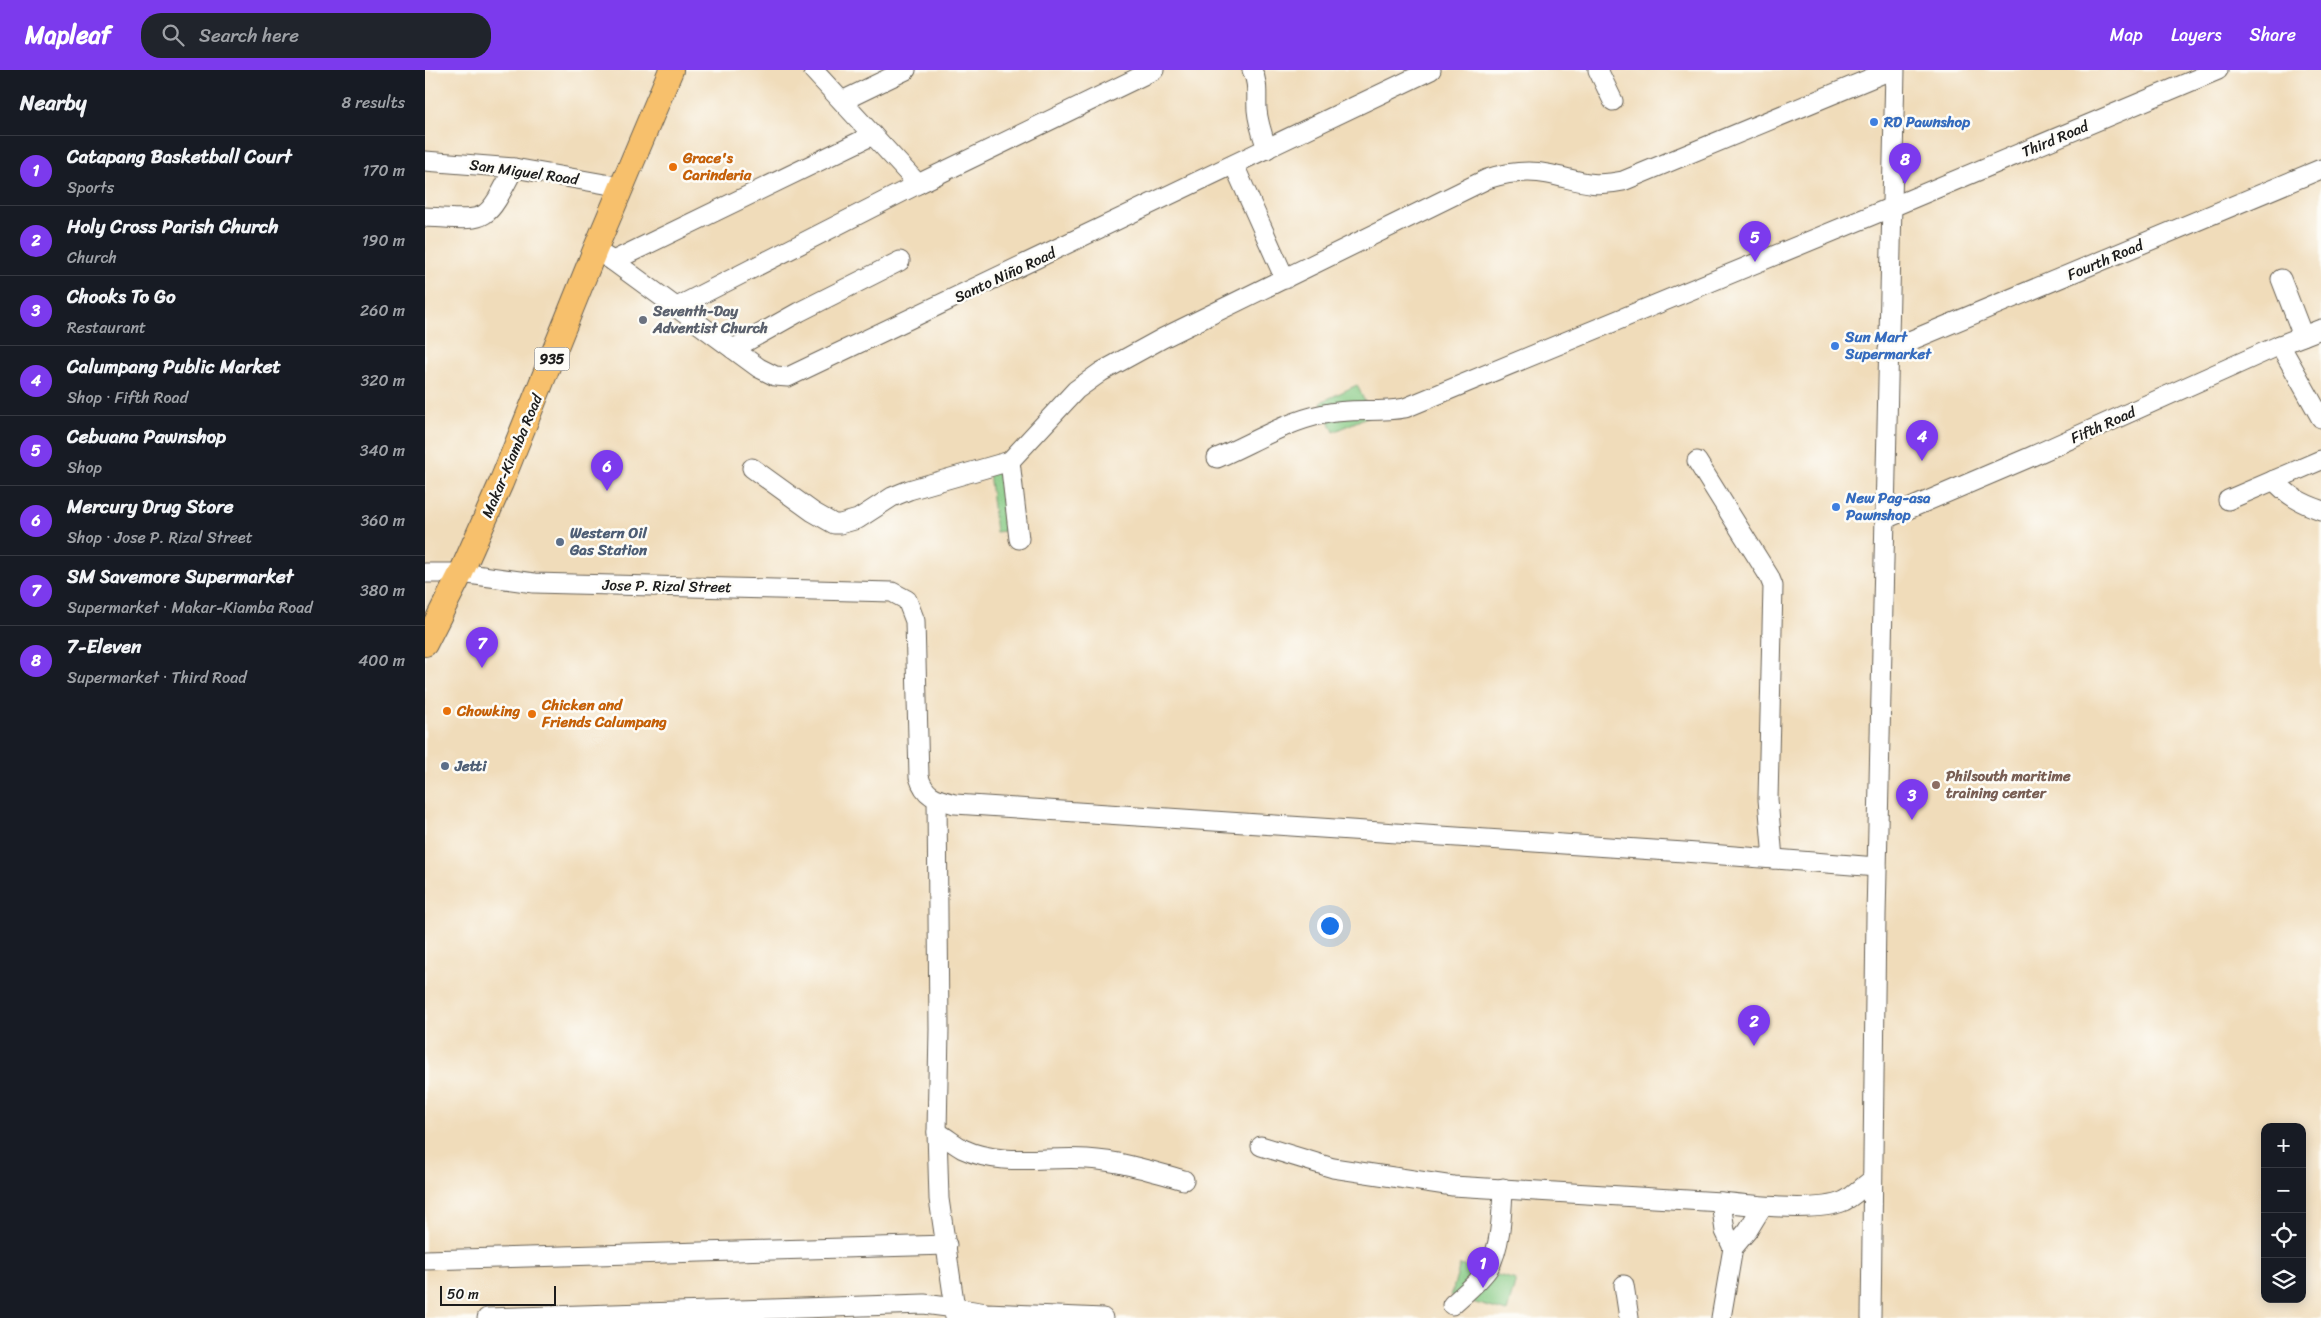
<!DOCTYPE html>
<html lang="en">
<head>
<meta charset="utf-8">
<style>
  body { margin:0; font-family:Sriracha,sans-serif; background:#20242c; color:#f1f3f6 }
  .controls { position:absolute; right:15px; bottom:15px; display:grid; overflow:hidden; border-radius:10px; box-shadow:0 2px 12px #0003 }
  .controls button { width:45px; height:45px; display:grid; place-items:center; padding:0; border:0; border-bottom:1px solid #363941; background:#171b24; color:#f1f3f6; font:25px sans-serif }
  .scale { position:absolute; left:15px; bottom:12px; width:116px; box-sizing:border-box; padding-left:5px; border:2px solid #1c1c1c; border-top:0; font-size:14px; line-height:18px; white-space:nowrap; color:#1c1c1c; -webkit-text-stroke:4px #fdfcf7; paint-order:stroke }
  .you { position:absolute; left:904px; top:855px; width:18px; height:18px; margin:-12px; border:4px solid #fff; border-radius:50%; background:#1a73e8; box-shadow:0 0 0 8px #1a73e833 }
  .badge { display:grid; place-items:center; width:32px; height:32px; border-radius:50%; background:#7c3aed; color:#fff; font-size:16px; font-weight:700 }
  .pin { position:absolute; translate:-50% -41px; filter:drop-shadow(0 1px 2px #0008) }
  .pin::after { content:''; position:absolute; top:26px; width:18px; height:15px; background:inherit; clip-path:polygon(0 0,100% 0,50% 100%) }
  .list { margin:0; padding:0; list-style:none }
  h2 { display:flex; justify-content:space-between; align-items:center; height:65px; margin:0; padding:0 20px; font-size:21px }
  h2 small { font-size:16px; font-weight:400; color:#9ea1a6 }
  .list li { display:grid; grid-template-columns:32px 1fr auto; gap:15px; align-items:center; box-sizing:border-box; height:70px; padding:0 20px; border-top:1px solid #363941 }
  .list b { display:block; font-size:19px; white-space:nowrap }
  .list p { margin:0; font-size:16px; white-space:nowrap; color:#9ea1a6 }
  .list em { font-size:16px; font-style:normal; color:#9ea1a6 }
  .icon { flex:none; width:28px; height:28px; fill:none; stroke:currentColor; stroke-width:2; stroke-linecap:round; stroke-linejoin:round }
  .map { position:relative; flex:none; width:1896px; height:1248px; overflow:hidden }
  header { display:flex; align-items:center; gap:30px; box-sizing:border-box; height:70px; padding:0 25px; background:#7c3aed; color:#fff }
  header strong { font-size:24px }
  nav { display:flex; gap:28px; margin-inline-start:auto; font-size:18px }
  .search { width:350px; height:45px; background:#20242c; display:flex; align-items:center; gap:12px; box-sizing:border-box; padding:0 18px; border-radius:20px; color:#9ea1a6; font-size:19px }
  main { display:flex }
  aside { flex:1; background:#171b24 }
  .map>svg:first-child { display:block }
  .garden { fill:#86ca84; stroke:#517350 }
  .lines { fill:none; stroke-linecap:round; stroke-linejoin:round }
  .minor-casing { stroke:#665f53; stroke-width:21 }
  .major-casing { stroke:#665f53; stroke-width:26 }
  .minor { stroke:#fff; stroke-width:19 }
  .major { stroke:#f7c06c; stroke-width:24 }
  .shop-dot { fill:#3f7fe0; stroke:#fdfcf7; stroke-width:2 }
  .food-dot { fill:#e8710a; stroke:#fdfcf7; stroke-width:2 }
  .worship-dot { fill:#6b7280; stroke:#fdfcf7; stroke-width:2 }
  .service-dot { fill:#5c6f8a; stroke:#fdfcf7; stroke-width:2 }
  .education-dot { fill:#8d6e63; stroke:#fdfcf7; stroke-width:2 }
  .labels { text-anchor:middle; stroke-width:5; stroke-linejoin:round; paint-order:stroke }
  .shield { fill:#fdfcf7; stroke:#605f5e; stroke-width:1 }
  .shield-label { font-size:14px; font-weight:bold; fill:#1c1c1c }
  .shop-label { font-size:15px; font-weight:bold; fill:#366cbe; stroke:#fdfcf7; text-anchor:start }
  .street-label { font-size:15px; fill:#1c1c1c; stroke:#fdfcf7 }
  .food-label { font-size:15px; font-weight:bold; fill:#c56008; stroke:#fdfcf7; text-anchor:start }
  .worship-label { font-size:15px; font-weight:bold; fill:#5b616d; stroke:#fdfcf7; text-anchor:start }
  .service-label { font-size:15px; font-weight:bold; fill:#4e5e75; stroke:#fdfcf7; text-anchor:start }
  .education-label { font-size:15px; font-weight:bold; fill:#785e54; stroke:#fdfcf7; text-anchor:start }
</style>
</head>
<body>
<header>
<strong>Mapleaf</strong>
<div class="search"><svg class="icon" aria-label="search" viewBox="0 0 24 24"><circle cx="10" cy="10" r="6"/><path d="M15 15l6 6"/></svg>Search here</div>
<nav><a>Map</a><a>Layers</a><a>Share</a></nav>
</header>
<main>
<aside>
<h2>Nearby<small>8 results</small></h2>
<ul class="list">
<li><span class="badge">1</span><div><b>Catapang Basketball Court</b><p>Sports</p></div><em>170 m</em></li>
<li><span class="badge">2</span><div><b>Holy Cross Parish Church</b><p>Church</p></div><em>190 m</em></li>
<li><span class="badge">3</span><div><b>Chooks To Go</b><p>Restaurant</p></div><em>260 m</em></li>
<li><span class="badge">4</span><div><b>Calumpang Public Market</b><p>Shop · Fifth Road</p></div><em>320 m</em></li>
<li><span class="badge">5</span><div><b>Cebuana Pawnshop</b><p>Shop</p></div><em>340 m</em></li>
<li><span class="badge">6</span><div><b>Mercury Drug Store</b><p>Shop · Jose P. Rizal Street</p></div><em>360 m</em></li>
<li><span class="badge">7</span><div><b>SM Savemore Supermarket</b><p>Supermarket · Makar-Kiamba Road</p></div><em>380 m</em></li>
<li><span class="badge">8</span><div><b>7-Eleven</b><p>Supermarket · Third Road</p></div><em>400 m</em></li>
</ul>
</aside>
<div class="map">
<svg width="1896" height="1248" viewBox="0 0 1896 1248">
  <rect width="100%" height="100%" fill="#fdfcf7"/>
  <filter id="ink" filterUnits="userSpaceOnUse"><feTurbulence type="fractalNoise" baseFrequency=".02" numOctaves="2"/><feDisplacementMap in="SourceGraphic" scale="10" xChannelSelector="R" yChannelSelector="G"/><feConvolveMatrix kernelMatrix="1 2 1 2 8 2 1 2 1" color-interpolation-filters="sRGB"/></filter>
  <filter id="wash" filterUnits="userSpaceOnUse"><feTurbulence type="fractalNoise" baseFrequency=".0096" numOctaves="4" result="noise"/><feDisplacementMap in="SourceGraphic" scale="20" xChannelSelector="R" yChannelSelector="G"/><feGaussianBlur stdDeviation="1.12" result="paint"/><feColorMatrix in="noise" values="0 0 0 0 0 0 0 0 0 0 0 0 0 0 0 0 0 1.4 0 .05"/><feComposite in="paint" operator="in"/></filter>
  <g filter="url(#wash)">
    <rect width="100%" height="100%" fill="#f0dcba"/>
    <g class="garden">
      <path d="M 932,315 L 946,345 L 909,362 L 896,332 Z"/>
      <path d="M 589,400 L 596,459 L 571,462 L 564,402 Z"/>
      <path d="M 1035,1195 L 1091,1210 L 1082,1242 L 1026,1226 Z"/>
    </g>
  </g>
  <g filter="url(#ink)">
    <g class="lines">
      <defs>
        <g id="minor">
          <path d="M 388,0 L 493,114 L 729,0"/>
          <path d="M 827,0 C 834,14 831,25 832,40 C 833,53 838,67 842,79"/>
          <path d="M 1173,0 L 1188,31"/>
          <path d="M 417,31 L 481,0"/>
          <path d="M 0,91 L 89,98 L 197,117"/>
          <path d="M 809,95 L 860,209"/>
          <path d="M 0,147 C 64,150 59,156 89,98"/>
          <path d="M 170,180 L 188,191 L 334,298 L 350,306 L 363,307 L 1006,0"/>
          <path d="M 188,191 L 448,65"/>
          <path d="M 1856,209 L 1878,266"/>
          <path d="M 250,238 L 493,114"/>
          <path d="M 1855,275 L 1896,348"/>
          <path d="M 308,279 L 374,242 L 475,191"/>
          <path d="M 1463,280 L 1896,99"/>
          <path d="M 792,388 C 827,373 862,351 899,344 C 926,338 953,343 980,338 L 1467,137 L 1793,0"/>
          <path d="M 585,391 L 594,469"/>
          <path d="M 1272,391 L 1344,506 L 1348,516 L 1343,729 L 1348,789"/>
          <path d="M 327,398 L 388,442 L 409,454 L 415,454 L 433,449 L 467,427 L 484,420 L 585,391 L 651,320 L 676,302 L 738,268 L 1062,109 C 1081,103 1103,100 1123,104 C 1153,110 1166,118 1198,111 L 1466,0"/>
          <path d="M 1849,410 C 1863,426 1876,433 1896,440"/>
          <path d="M 1803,430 L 1896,390"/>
          <path d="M 1460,449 L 1603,388 L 1855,275 L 1896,259"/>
          <path d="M 0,503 L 36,503 L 109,513 L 467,522 L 482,530 L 490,551 L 494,707 C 500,727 511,729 530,734 L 1259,782 L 1452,797"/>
          <path d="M 512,1062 C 521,1067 529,1074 538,1079 C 576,1097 622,1086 662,1089 C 695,1091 727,1101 759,1110"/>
          <path d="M 836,1076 L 908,1098 L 1028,1116 L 1296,1132 C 1326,1135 1392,1143 1419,1131 C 1429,1126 1438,1116 1447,1110"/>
          <path d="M 1296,1132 L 1300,1161 L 1308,1178"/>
          <path d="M 0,1190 L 522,1175"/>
          <path d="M 1199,1215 L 1204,1248"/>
          <path d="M 1027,1235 C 1039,1224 1053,1213 1063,1199 C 1076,1178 1077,1142 1078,1118"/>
          <path d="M 62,1248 L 499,1234 L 530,1238 L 514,1129 L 512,1062 L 514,959 L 512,729"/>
          <path d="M 530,1248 L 530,1238 L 561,1243 L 678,1248"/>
          <path d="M 1296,1248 L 1308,1178 L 1323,1160 L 1337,1137"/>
          <path d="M 1446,1248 L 1451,846 L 1470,0"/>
        </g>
        <path id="major" d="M 0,574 L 36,503 L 76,413 L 170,180 L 246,0"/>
      </defs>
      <use href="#minor" class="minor-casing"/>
      <use href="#major" class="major-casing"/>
      <use href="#minor" class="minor"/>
      <use href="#major" class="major"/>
    </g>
  </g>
  <g class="shop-dot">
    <circle cx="1449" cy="52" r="5"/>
    <circle cx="1410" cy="276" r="5"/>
    <circle cx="1411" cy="437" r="5"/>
  </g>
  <g class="food-dot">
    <circle cx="248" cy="97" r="5"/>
    <circle cx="22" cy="641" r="5"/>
    <circle cx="107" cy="644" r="5"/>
  </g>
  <circle class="worship-dot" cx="218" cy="250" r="5"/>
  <g class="service-dot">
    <circle cx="135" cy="472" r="5"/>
    <circle cx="20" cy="696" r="5"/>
  </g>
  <circle class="education-dot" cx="1511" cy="715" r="5"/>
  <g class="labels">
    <rect class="shield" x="109.5" y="277.5" width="35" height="23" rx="4"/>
    <g class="shield-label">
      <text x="127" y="294">935</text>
    </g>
    <g class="shop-label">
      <text x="1459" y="57">RD Pawnshop</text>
      <text x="1420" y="272">Sun Mart<tspan x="1420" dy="17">Supermarket</tspan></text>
      <text x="1421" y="433">New Pag-asa<tspan x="1421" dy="17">Pawnshop</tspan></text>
    </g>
    <g class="street-label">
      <text transform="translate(1630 69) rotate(-23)" y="5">Third Road</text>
      <text transform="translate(99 102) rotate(8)" y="5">San Miguel Road</text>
      <text transform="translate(1680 190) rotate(-23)" y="5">Fourth Road</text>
      <text transform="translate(580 205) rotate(-25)" y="5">Santo Niño Road</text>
      <text transform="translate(1678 355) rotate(-24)" y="5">Fifth Road</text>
      <text transform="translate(87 386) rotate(-67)" y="5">Makar-Kiamba Road</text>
      <text transform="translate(242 516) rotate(1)" y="5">Jose P. Rizal Street</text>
    </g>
    <g class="food-label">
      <text x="258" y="93">Grace's<tspan x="258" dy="17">Carinderia</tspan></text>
      <text x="117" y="640">Chicken and<tspan x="117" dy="17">Friends Calumpang</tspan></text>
      <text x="32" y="646">Chowking</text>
    </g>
    <g class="worship-label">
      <text x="228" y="246">Seventh-Day<tspan x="228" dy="17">Adventist Church</tspan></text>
    </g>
    <g class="service-label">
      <text x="145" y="468">Western Oil<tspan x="145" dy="17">Gas Station</tspan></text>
      <text x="30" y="701">Jetti</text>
    </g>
    <g class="education-label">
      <text x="1521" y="711">Philsouth maritime<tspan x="1521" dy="17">training center</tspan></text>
    </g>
  </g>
</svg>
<div class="controls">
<button>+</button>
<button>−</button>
<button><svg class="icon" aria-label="locate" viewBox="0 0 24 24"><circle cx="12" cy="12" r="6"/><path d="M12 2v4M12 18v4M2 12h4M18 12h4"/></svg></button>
<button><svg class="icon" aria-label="layers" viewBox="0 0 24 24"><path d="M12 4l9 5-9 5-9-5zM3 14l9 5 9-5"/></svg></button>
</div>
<div class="scale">50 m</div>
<div class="you"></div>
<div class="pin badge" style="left:1058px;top:1218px">1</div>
<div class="pin badge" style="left:1329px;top:976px">2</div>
<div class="pin badge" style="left:1487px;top:750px">3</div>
<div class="pin badge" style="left:1497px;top:391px">4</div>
<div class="pin badge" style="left:1330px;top:192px">5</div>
<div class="pin badge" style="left:182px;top:421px">6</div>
<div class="pin badge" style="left:57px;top:598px">7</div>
<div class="pin badge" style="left:1480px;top:114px">8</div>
</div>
</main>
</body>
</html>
